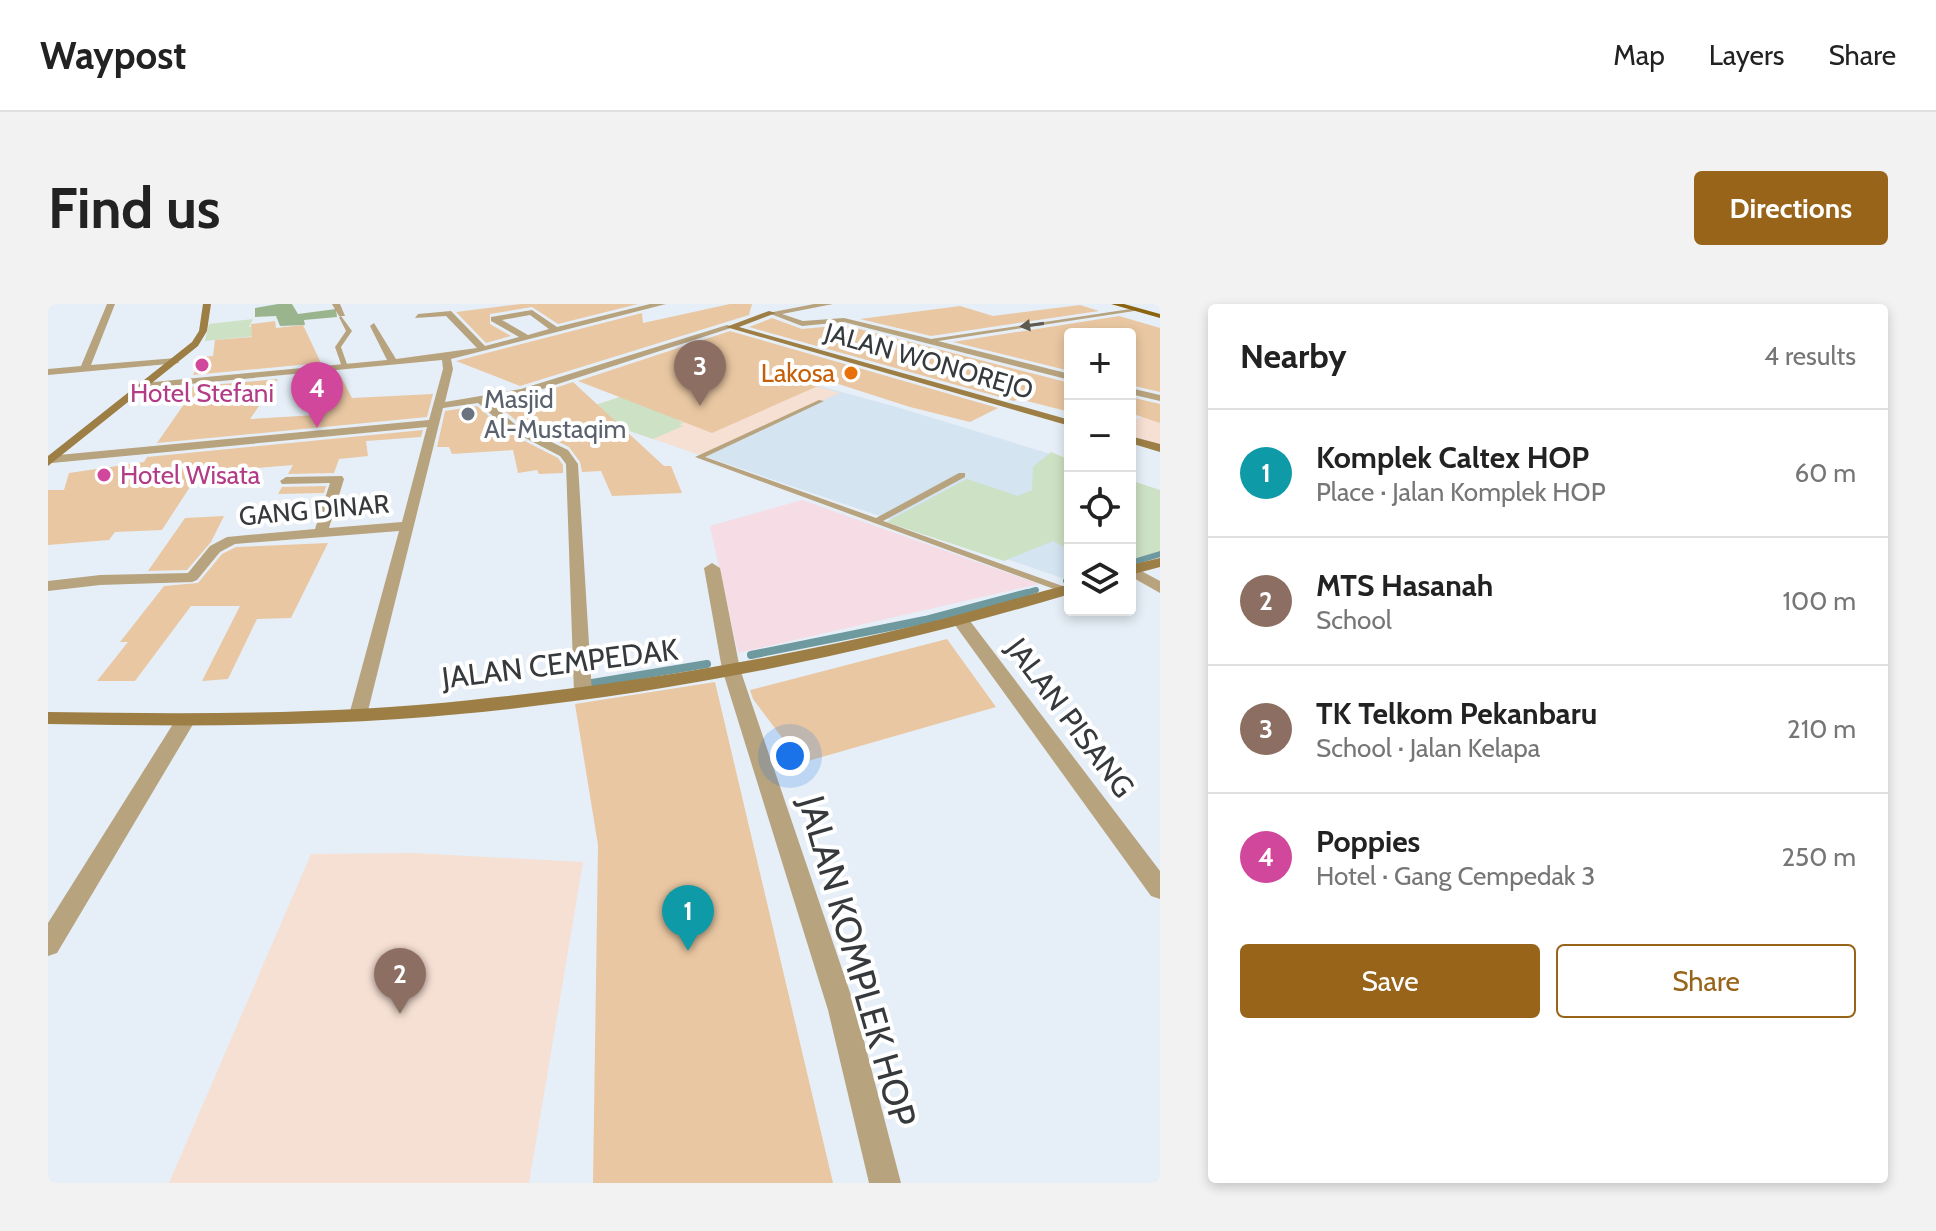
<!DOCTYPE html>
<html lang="en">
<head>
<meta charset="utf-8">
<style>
  body { margin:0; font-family:Cabin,sans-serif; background:#f2f2f2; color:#222 }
  .controls { position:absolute; right:24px; top:24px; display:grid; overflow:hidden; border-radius:8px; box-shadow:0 4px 12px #0003 }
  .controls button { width:72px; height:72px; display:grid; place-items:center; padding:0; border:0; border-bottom:2px solid #e0e0e0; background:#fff; color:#222; font:40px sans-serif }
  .you { position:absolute; left:742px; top:452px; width:28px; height:28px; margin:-20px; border:6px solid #fff; border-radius:50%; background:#1a73e8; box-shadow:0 0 0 12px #1a73e833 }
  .badge { display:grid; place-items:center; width:52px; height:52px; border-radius:50%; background:#976419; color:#fff; font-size:26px; font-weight:700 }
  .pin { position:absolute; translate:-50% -66px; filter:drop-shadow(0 2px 4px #0008) }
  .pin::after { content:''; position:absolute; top:42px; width:28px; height:24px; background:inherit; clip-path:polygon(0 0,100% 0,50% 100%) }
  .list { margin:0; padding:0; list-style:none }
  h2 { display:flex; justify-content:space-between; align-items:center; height:104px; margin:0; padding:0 32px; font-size:34px }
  h2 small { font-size:26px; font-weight:400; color:#767676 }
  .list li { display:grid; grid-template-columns:52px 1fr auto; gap:24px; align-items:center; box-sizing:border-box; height:128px; padding:0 32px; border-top:2px solid #e0e0e0 }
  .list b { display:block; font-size:30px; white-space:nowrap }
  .list p { margin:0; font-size:26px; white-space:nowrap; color:#767676 }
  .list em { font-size:26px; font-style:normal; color:#767676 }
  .actions { display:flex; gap:16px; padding:24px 32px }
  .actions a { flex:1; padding:18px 0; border:2px solid #976419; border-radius:8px; text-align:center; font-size:28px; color:#976419 }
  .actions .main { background:#976419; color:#fff }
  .icon { flex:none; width:44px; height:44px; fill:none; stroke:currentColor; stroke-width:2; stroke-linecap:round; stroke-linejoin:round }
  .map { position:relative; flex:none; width:1112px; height:879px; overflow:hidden; border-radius:8px }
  header { display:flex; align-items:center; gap:48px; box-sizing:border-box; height:112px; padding:0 40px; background:#fff; border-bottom:2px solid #e0e0e0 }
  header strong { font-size:38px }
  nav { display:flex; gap:44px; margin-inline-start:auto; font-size:28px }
  .intro { display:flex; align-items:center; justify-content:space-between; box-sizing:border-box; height:192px; padding:0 48px }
  h1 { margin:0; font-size:56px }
  .button { padding:20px 36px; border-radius:8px; background:#976419; color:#fff; font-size:28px; font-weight:700 }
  main { display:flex; gap:48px; padding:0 48px }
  aside { flex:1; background:#fff; border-radius:8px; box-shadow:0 4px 12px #0003 }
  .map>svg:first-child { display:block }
  .built { fill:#d4e4f1 }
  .industrial { fill:#f5dce5 }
  .education { fill:#f6dfd3 }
  .green { fill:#cde1c4 }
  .forest { fill:#9ab58d }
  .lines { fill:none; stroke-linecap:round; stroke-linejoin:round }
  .stream-far1 { stroke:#6e999f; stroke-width:6 }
  .stream { stroke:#6e999f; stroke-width:8 }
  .building { fill:#e9c7a2 }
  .lane { fill:#b8a37f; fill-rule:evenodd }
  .street { fill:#b8a37f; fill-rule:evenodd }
  .secondary { fill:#9d7f46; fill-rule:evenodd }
  .primary { fill:#8a640f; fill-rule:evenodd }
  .oneway { fill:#5e5a51 }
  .hotel-dot { fill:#d1479c; stroke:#fff; stroke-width:3 }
  .food-dot { fill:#e8710a; stroke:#fff; stroke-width:3 }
  .worship-dot { fill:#6b7280; stroke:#fff; stroke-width:3 }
  .labels { text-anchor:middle; stroke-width:8; stroke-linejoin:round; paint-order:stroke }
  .far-street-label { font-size:26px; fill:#373a3d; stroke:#fff }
  .far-food-label { font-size:26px; fill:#c56008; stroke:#fff; text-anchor:end }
  .far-hotel-label { font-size:26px; fill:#b23c85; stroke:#fff }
  .far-worship-label { font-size:26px; fill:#5b616d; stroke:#fff; text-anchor:start }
  .street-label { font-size:30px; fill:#373a3d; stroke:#fff }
  .near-street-label { font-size:36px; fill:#373a3d; stroke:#fff }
</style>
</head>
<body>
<header>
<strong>Waypost</strong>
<nav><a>Map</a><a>Layers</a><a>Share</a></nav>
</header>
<div class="intro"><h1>Find us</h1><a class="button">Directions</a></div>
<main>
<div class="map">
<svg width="1112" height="879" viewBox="0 0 1112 879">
  <rect width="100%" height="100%" fill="#e6eff7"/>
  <path class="built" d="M 681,57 L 852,104 L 1022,156 L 1022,273 L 1017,275 L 526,108 Z"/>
  <path class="industrial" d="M 754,196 L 991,280 L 690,349 L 662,222 Z"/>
  <g class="education">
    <path d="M 681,57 L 792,89 L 652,151 L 526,108 Z"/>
    <path d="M 1112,105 L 1112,141 L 1082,131 L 1082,118 Z"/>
    <path d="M 364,549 L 535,558 L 481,879 L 121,879 L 263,550 Z"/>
  </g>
  <g class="green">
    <path d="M 205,15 L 201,23 L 230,25 L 238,22 L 238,29 L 157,37 L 161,20 Z"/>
    <path d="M 628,75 L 629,116 L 636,119 L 631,120 L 635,122 L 605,135 L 526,108 Z"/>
    <path d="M 1003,148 L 1022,156 L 1022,246 L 1005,237 L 956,257 L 838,218 L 919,175 L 970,192 L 984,186 L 985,163 Z"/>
    <path d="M 1082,176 L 1112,186 L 1112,247 L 1082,256 Z"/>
  </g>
  <path class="forest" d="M 230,0 L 244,0 L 250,10 L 288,5 L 289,13 L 256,16 L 257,21 L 232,22 L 228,12 L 207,13 L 207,4 Z"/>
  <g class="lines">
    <g class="stream-far1">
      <path d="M 1082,259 L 1112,250"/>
      <path d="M 1018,277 L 1022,276"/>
      <path d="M 971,291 L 988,286"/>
    </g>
    <g class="stream">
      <path d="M 703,351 L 877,316 L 979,289"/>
      <path d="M 544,379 L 659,360"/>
    </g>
  </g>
  <g class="building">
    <path d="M 473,0 L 590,0 L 510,20 L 484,3 L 442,10 L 442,20 L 463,32 L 438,39 L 408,8 Z"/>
    <path d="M 682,0 L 704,0 L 701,11 L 472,82 L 408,57 L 594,9 L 595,19 Z"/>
    <path d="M 1032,1 L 1051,7 L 883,32 L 812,15 L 912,2 L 945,12 Z"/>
    <path d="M 1071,12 L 1112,24 L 1112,88 L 1082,81 L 1082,30 L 1022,30 L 1022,67 L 905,38 Z"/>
    <path d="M 724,14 L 754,25 L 796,21 L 1022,79 L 1022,108 L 971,95 L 966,97 L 701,23 Z"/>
    <path d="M 227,17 L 228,24 L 255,21 L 273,59 L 145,71 L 154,53 L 165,52 L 167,36 L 204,33 L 203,20 Z"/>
    <path d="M 682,27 L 950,104 L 922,118 L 862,103 L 781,77 L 664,129 L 530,77 Z"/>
    <path d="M 291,69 L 304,94 L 385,90 L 379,113 L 109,139 L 141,93 L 137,93 L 141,83 L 230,75 L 202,115 L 268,111 Z"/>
    <path d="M 525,78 L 616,162 L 623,162 L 634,189 L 564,192 L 553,167 L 534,168 L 532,158 L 521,143 L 470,118 L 447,99 L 480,93 Z"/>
    <path d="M 1082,93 L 1112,100 L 1112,119 L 1082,109 Z"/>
    <path d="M 429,102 L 459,128 L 510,154 L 515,161 L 515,169 L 491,170 L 489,166 L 470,169 L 465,146 L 404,150 L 401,143 L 389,143 L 397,107 Z"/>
    <path d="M 375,126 L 373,133 L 318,137 L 320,152 L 291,155 L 286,169 L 240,170 L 245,161 L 151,169 L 114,226 L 67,228 L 61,236 L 0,241 L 0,186 L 16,186 L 21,169 L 96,158 L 99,153 Z"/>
    <path d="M 278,182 L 276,189 L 230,190 L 234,183 Z"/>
    <path d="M 176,212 L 163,238 L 139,266 L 100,267 L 137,214 Z"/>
    <path d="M 280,239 L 243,314 L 209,315 L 180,375 L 154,377 L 192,302 L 143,302 L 87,377 L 49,377 L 80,338 L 72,338 L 116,282 L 150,279 L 174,250 L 188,243 Z"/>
    <path d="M 899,335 L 948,403 L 753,459 L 705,395 L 702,386 Z"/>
    <path d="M 667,378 L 785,879 L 545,879 L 550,541 L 527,400 Z"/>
  </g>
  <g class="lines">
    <g class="lane">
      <path d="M 293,12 L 304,27 L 293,43 L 300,63 L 297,65 L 294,63 L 287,43 L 298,27 L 291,13 Z"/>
      <path d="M 771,96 L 776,97 L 657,153 L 828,214 L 911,169 L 917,169 L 917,173 L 835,217 L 1020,284 L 1020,288 L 1014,288 L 647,153 Z"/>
    </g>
    <g class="street">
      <path d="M 59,0 L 67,0 L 43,61 L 128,54 L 131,59 L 0,71 L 0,65 L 33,62 Z"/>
      <path d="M 284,0 L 292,0 L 297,12 L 291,12 Z"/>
      <path d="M 602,0 L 618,0 L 403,55 L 405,65 L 397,98 L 473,85 L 679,21 L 686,23 L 479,90 L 440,97 L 468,121 L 520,146 L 530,160 L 544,389 L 542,393 L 535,395 L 526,389 L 518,160 L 512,152 L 460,125 L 430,99 L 395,104 L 318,415 L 304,415 L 301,411 L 351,227 L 187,240 L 172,248 L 149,276 L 144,278 L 52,281 L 0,287 L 0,277 L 52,271 L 140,269 L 162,242 L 179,233 L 267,225 L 282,179 L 234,180 L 232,177 L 238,173 L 294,172 L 296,175 L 281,224 L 354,218 L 379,123 L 4,159 L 0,158 L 0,152 L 381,116 L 395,65 L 394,56 L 99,84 L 94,81 L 95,79 L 339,56 L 322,22 L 326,19 L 348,55 L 429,44 L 398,12 L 367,14 L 370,10 L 403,7 L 437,42 L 471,33 L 443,17 L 443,13 L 484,6 L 509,23 ZM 482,11 L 501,25 L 480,31 L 454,16 Z"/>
      <path d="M 766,0 L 785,0 L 734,10 L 755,17 L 796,14 L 883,35 L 1089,4 L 1093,6 L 890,37 L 1022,70 L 1022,76 L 796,18 L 754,22 L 720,9 Z"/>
      <path d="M 1082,84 L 1112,91 L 1112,97 L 1082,90 Z"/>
      <path d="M 664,259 L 672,264 L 692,365 L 808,706 L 853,879 L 821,879 L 780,706 L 674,365 L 656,264 Z"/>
      <path d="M 1082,261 L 1112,277 L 1112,289 L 1082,272 Z"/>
      <path d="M 913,312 L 919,313 L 1112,567 L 1112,595 L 1103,592 L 907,321 L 905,317 L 907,313 Z"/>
      <path d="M 137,411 L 147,417 L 9,649 L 0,652 L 0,619 L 130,412 Z"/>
    </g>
    <g class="secondary">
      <path d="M 155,0 L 163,0 L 159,27 L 150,42 L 0,162 L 0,152 L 144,38 L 151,27 Z"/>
      <path d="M 721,7 L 728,9 L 691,23 L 1022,116 L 1022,122 L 678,23 Z"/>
      <path d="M 1082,132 L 1112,140 L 1112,148 L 1082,139 Z"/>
      <path d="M 1112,254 L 1112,263 L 1082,271 L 1082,261 Z"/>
      <path d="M 1022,280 L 1022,290 C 805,355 577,399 351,415 C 234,423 117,422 0,420 L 0,408 C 141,410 283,411 423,396 C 573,381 723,356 870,321 C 921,309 971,293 1022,280 Z"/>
    </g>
    <path class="primary" d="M 1063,0 L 1076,0 L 1112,10 L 1112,14 Z"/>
  </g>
  <defs><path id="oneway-solid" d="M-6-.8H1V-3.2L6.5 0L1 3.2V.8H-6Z" transform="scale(2)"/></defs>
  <use class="oneway" href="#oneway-solid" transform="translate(984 21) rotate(172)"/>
  <g class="hotel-dot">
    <circle cx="154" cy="61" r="8"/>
    <circle cx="56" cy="171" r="8"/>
  </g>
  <circle class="food-dot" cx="803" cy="69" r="8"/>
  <circle class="worship-dot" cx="420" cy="110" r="8"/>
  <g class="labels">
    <g class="far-street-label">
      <text transform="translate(881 57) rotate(16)" y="9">JALAN WONOREJO</text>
      <text transform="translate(266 206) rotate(-5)" y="9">GANG DINAR</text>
    </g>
    <g class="far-food-label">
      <text x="787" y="78">Lakosa</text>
    </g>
    <g class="far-hotel-label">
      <text x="154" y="98">Hotel Stefani</text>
      <text x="72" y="180" text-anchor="start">Hotel Wisata</text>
    </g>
    <g class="far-worship-label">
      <text x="436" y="104">Masjid<tspan x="436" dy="30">Al-Mustaqim</tspan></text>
    </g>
    <g class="street-label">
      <text transform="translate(512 360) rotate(-7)" y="10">JALAN CEMPEDAK</text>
      <text transform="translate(1022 414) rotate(53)" y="10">JALAN PISANG</text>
    </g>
    <g class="near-street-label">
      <text transform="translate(810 657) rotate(74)" y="13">JALAN KOMPLEK HOP</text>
    </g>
  </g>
</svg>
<div class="controls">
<button>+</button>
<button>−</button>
<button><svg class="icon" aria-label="locate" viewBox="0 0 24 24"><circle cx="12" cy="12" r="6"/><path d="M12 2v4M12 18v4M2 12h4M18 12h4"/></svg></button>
<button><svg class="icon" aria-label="layers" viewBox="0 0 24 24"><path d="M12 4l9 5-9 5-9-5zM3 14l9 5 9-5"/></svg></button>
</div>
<div class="you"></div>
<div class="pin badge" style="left:640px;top:647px;background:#0f9aa8">1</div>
<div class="pin badge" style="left:352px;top:710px;background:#8d6e63">2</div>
<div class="pin badge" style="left:652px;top:102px;background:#8d6e63">3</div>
<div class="pin badge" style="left:269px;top:124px;background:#d1479c">4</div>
</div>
<aside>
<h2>Nearby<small>4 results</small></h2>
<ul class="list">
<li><span class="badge" style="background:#0f9aa8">1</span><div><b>Komplek Caltex HOP</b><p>Place · Jalan Komplek HOP</p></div><em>60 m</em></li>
<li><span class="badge" style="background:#8d6e63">2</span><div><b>MTS Hasanah</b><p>School</p></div><em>100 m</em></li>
<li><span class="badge" style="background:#8d6e63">3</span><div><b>TK Telkom Pekanbaru</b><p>School · Jalan Kelapa</p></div><em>210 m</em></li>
<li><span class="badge" style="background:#d1479c">4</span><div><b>Poppies</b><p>Hotel · Gang Cempedak 3</p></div><em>250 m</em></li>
</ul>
<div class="actions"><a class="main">Save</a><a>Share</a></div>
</aside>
</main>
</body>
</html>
